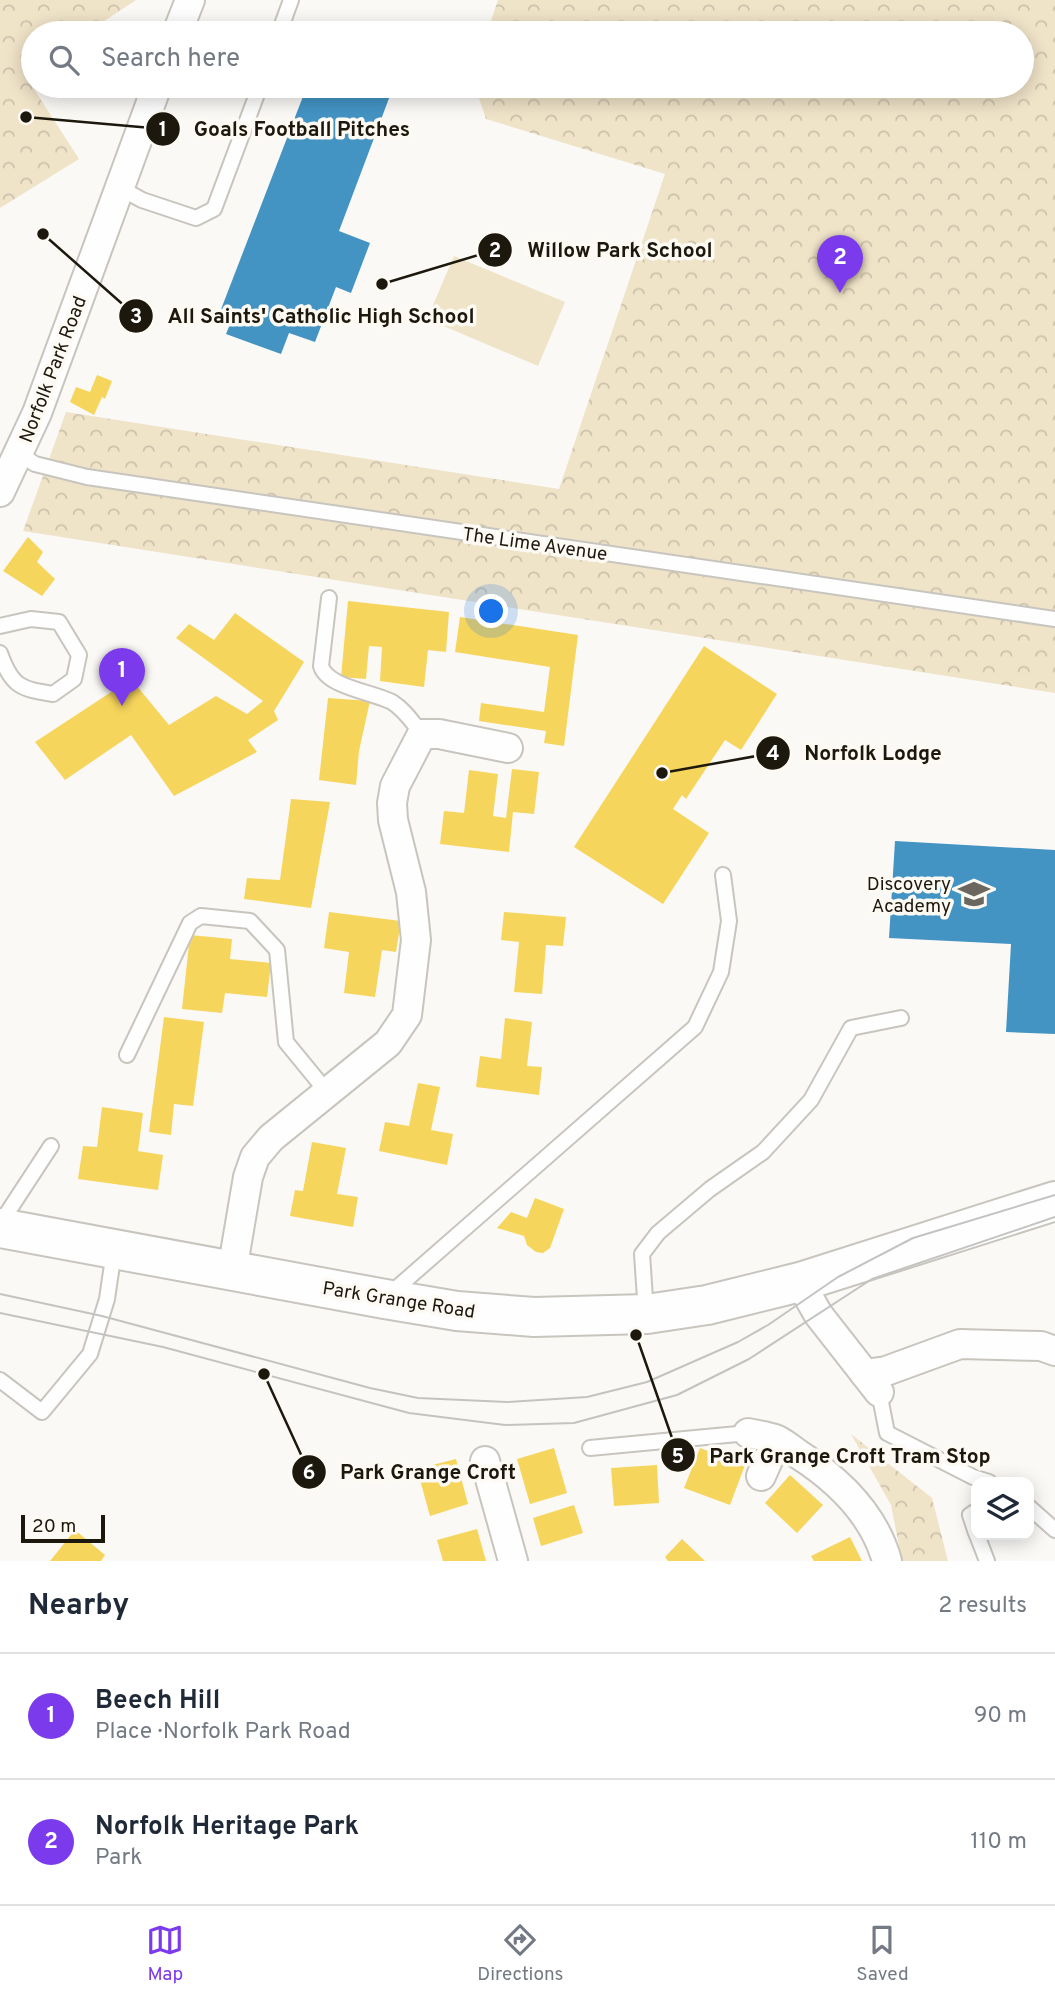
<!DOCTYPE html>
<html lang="en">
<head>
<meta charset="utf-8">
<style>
  body { margin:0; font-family:Overpass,sans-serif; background:#f2f2f3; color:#1f2937 }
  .controls { position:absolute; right:21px; bottom:21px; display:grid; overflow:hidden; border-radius:14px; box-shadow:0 4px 18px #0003 }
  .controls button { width:63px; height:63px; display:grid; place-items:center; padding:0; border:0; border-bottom:2px solid #e0e1e3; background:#fff; color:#1f2937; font:35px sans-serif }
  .scale { position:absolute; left:21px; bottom:18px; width:84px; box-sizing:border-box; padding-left:7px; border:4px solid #1d180d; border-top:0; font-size:19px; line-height:24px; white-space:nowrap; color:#1d180d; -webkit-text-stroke:5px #fdfaf4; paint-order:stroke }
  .you { position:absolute; left:492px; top:612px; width:24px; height:24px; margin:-18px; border:5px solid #fff; border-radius:50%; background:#1a73e8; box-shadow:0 0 0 10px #1a73e833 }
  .badge { display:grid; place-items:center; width:46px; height:46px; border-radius:50%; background:#7c3aed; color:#fff; font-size:23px; font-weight:700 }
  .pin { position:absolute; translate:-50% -58px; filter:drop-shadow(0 2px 4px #0008) }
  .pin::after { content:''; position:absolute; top:37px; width:24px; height:21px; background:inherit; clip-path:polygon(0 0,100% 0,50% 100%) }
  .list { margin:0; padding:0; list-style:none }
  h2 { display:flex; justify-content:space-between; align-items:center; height:91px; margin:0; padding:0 28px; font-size:30px }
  h2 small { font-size:23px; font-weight:400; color:#747a83 }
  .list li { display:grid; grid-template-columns:46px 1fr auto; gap:21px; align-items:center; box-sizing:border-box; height:126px; padding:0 28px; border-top:2px solid #e0e1e3 }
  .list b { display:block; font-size:26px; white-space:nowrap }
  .list p { margin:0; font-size:23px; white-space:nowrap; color:#747a83 }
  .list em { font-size:23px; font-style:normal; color:#747a83 }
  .icon { flex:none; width:38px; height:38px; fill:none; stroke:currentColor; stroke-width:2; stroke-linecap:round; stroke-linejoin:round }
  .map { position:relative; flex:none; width:1055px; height:1561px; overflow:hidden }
  .search { position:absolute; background:#fff; box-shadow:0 4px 18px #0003; left:21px; right:21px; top:21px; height:77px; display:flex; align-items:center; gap:18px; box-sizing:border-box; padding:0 24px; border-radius:38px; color:#747a83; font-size:26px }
  .sheet { height:343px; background:#fff }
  nav { display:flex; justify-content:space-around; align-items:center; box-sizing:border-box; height:98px; border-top:2px solid #e0e1e3; background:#fff; font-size:19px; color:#747a83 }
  nav a { display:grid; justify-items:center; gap:4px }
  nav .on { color:#7c3aed }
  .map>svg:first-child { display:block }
  .forest { fill:url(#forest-crowns) }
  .garden { fill:#efe3c8 }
  .homes { fill:#f6d55c }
  .schools { fill:#4393c3 }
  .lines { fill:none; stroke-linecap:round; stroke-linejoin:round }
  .lane-casing { stroke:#c8c5be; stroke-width:18 }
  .street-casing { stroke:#c8c5be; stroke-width:32 }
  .secondary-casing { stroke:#c8c5be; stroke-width:42 }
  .lane { stroke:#fefefe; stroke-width:14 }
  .street { stroke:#fefefe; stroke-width:28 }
  .secondary { stroke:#fefefe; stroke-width:38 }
  .tram { stroke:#c3c3c1; stroke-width:2 }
  .labels { text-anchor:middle; stroke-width:7; stroke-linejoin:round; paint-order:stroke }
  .street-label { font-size:19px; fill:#1d180d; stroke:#fdfaf4 }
  .poi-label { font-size:19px; fill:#1d180d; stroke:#fdfaf4; text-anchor:end }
  .leader { fill:none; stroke:#1d180d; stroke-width:2.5 }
  .callout-dot { fill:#1d180d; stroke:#fdfaf4; stroke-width:2.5 }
  .mark-label { font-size:21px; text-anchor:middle; font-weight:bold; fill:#fff }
  .callout-label { font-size:21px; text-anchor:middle; font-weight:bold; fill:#1d180d; stroke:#fdfaf4; stroke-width:7; stroke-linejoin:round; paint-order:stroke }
</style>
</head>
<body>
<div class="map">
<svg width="1055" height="1561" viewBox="0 0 1055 1561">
  <defs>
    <pattern id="forest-crowns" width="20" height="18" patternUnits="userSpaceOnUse" patternTransform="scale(1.75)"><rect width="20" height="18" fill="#efe3c8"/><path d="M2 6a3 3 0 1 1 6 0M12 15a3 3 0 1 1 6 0" fill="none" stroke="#ccc2ab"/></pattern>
  </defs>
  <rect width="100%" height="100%" fill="#fbf9f6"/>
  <g class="forest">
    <path d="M 0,0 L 136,0 L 86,33 L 33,33 L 33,69 L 25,75 L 79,159 L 0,208 Z"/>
    <path d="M 498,0 L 1055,0 L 1055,693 L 23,531 L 66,412 L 559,489 L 665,174 L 486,119 L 475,86 L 1022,86 L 1022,33 L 487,33 Z"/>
    <path d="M 851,1434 L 932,1498 L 948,1561 L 902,1561 L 891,1505 Z"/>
  </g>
  <path class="garden" d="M 454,256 L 565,302 L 538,366 L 427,319 Z"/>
  <g class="homes">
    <path d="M 97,375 L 112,381 L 105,399 L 102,397 L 94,415 L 70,402 L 76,387 L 90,392 Z"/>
    <path d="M 28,537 L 43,552 L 37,562 L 55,579 L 42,596 L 3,571 Z"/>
    <path d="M 348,601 L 449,612 L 446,652 L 428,650 L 424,687 L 380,681 L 382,647 L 369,646 L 366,679 L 341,677 Z"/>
    <path d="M 235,613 L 304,662 L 274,711 L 278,720 L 248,740 L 257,752 L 174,796 L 131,735 L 65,780 L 35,742 L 131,679 L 169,725 L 216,696 L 247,714 L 263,701 L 176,638 L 189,624 L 214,640 Z"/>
    <path d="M 460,617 L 578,635 L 564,746 L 544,743 L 546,731 L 479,721 L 481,703 L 544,712 L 550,667 L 455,652 Z"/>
    <path d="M 704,646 L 777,694 L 741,750 L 725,740 L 686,799 L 682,795 L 673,809 L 709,833 L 663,904 L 574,847 Z"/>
    <path d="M 328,698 L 370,701 L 359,751 L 356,785 L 319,780 Z"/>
    <path d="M 512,769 L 539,772 L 534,814 L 513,812 L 509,852 L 440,844 L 444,811 L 464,813 L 469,770 L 498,774 L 493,816 L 506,818 Z"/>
    <path d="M 291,799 L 330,802 L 311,908 L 244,899 L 247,878 L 280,880 Z"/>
    <path d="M 329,912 L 401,921 L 396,952 L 382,950 L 375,997 L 344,993 L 349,952 L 324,948 Z"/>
    <path d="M 504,912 L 566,917 L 563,946 L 546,945 L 542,994 L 514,992 L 519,942 L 501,940 Z"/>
    <path d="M 190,935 L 232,939 L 230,959 L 271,963 L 267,997 L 225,993 L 222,1013 L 182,1009 Z"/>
    <path d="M 164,1017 L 204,1022 L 193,1106 L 174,1104 L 171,1135 L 149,1132 Z"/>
    <path d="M 505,1018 L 532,1022 L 527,1066 L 542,1067 L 539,1095 L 476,1087 L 480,1056 L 501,1059 Z"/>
    <path d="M 418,1083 L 440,1087 L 431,1130 L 453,1134 L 447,1165 L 379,1151 L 385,1122 L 409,1126 Z"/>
    <path d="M 102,1107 L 143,1113 L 138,1151 L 163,1155 L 158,1190 L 78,1179 L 83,1146 L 97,1147 Z"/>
    <path d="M 312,1142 L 346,1148 L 337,1194 L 358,1197 L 353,1227 L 290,1216 L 295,1190 L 303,1191 Z"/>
    <path d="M 535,1198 L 564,1209 L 550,1248 L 543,1253 L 536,1252 L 527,1245 L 524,1236 L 497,1228 L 511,1212 L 527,1218 Z"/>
    <path d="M 554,1448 L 567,1493 L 530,1504 L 517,1459 Z"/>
    <path d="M 700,1448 L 745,1465 L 730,1505 L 684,1488 Z"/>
    <path d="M 456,1459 L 468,1504 L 430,1516 L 417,1469 Z"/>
    <path d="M 657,1465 L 659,1503 L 614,1506 L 611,1468 Z"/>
    <path d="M 790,1475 L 823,1505 L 797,1533 L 765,1503 Z"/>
    <path d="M 574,1505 L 583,1533 L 541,1546 L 533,1518 Z"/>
    <path d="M 477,1529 L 486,1561 L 443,1561 L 437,1540 Z"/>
    <path d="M 75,1530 L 105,1555 L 101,1561 L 50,1561 Z"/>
    <path d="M 850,1537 L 862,1561 L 814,1561 L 811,1556 Z"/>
    <path d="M 682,1539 L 705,1561 L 668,1561 L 665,1557 Z"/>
  </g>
  <g class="schools">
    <path d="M 307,86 L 371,86 L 391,93 L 339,231 L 370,243 L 351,293 L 336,287 L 315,342 L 289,333 L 281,354 L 226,334 L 233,317 L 220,312 Z"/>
    <path d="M 895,841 L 1055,850 L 1055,1034 L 1006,1032 L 1011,944 L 889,938 Z"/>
  </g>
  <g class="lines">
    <defs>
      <g id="lane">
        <path d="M 279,33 L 291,0"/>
        <path d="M 120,188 L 142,200 L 196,218 L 214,209 L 260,86"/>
        <path d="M 18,453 L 35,464 L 87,477 L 1055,619"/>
        <path d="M 329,598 L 321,666 C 327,687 373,692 392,702 C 405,710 413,723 422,734"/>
        <path d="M 0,626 L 31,619 L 59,622 L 79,655 L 74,679 L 53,694 C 21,689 12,687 0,653"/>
        <path d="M 127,1055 L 190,923 L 201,916 L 250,921 L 277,950 L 286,1042 L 327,1092"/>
        <path d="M 0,1224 L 51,1146"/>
        <path d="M 391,1293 L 695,1027 L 721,972 L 729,921 L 723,875"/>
        <path d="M 646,1313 L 642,1254 L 658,1233 L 710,1189 L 763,1152 L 811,1100 L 851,1028 L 901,1018"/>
        <path d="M 0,1380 L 42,1412 L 90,1354 L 107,1299 L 114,1251"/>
        <path d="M 879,1392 L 887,1433 L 973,1477 L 989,1482"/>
        <path d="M 590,1448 L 748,1433"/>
        <path d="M 1029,1507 L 1055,1530"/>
        <path d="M 976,1511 L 970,1515 L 976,1533"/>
        <path d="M 977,1535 L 987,1561"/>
      </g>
      <g id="street">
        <path d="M 177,33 L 190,0"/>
        <path d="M 0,492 L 37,413 L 157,86"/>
        <path d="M 232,1271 L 248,1177 L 255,1157 L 271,1138 L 388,1043 L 407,1015 L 416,940 L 411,892 L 393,820 L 392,803 L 395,786 L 422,734 L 439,734 L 508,748"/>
        <path d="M 800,1282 L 818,1314 L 879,1392"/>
        <path d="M 865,1374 L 886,1371 L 960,1344 L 1041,1346 L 1055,1351"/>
        <path d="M 748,1433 C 757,1435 766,1436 775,1439 C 783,1442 791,1449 798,1454 C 837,1479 874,1514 887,1561"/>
        <path d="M 485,1461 L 513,1561"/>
        <path d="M 761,1476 L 777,1440"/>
      </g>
      <path id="secondary" d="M 0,1228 L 385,1299 L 457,1311 L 534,1317 L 647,1314 L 707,1305 L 800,1282 L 1055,1201"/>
    </defs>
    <use href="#lane" class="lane-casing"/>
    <use href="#street" class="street-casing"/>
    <use href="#secondary" class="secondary-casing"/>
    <use href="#lane" class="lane"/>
    <use href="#street" class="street"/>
    <use href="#secondary" class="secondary"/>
    <g class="tram">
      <path d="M 0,1294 L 102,1316 L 370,1388 L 418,1398 L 507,1402 L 587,1397 L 647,1382 L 738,1342 L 768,1325 L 838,1277 L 913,1238 L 1055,1195"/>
      <path d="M 0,1313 L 163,1347 L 409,1413 L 505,1425 L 574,1423 L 677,1395 L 749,1359 L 872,1279 L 1055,1217"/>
    </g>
  </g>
  <defs>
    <symbol id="school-bare" viewBox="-9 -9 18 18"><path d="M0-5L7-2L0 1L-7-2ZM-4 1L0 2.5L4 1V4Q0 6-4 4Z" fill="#6b675f" stroke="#fdfaf4" stroke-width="2.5" paint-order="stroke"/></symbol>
  </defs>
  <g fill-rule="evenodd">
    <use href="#school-bare" x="952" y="872" width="44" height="44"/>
  </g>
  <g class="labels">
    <g class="street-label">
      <text transform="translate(52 369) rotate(-69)" y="7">Norfolk Park Road</text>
      <text transform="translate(535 543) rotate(8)" y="7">The Lime Avenue</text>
      <text transform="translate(399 1299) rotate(9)" y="7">Park Grange Road</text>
    </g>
    <g class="poi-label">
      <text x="951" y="890">Discovery<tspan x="951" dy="22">Academy</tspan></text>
    </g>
  </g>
  <path class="leader" d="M26 117L163 129M382 284L495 250M43 234L136 316M662 773L773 753M636 1335L678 1455M264 1374L309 1472"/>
  <g class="callout-dot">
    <circle cx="26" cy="117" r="7"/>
    <circle cx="382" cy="284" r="7"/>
    <circle cx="43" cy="234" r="7"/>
    <circle cx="662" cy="773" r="7"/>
    <circle cx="636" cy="1335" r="7"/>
    <circle cx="264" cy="1374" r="7"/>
    <circle cx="163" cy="129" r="18"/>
    <circle cx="495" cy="250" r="18"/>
    <circle cx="136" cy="316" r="18"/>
    <circle cx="773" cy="753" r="18"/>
    <circle cx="678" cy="1455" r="18"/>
    <circle cx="309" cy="1472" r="18"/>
  </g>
  <g class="mark-label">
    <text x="163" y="136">1</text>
    <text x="495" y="257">2</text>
    <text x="136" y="323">3</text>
    <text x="773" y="760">4</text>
    <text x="678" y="1463">5</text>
    <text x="309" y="1479">6</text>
  </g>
  <g class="callout-label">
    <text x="302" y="136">Goals Football Pitches</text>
    <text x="620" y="257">Willow Park School</text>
    <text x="321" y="323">All Saints' Catholic High School</text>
    <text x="873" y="760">Norfolk Lodge</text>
    <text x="850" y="1463">Park Grange Croft Tram Stop</text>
    <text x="428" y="1479">Park Grange Croft</text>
  </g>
</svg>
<div class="controls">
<button><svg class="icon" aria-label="layers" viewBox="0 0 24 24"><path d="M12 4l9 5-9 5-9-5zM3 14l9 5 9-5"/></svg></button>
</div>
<div class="scale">20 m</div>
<div class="you"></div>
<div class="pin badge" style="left:122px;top:706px">1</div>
<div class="pin badge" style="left:840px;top:293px">2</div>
<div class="search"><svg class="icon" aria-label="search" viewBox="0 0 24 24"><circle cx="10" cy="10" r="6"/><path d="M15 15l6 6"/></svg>Search here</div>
</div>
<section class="sheet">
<h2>Nearby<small>2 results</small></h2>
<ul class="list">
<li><span class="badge">1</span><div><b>Beech Hill</b><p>Place · Norfolk Park Road</p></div><em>90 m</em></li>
<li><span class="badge">2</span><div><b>Norfolk Heritage Park</b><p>Park</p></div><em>110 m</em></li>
</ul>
</section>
<nav>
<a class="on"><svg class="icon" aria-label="map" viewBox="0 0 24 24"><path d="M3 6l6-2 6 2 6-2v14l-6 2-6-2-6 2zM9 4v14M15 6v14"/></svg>Map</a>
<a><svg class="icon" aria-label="directions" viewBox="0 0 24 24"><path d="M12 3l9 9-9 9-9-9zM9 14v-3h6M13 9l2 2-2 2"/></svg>Directions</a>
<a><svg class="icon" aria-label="saved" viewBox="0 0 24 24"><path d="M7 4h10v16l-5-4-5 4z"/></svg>Saved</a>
</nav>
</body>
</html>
